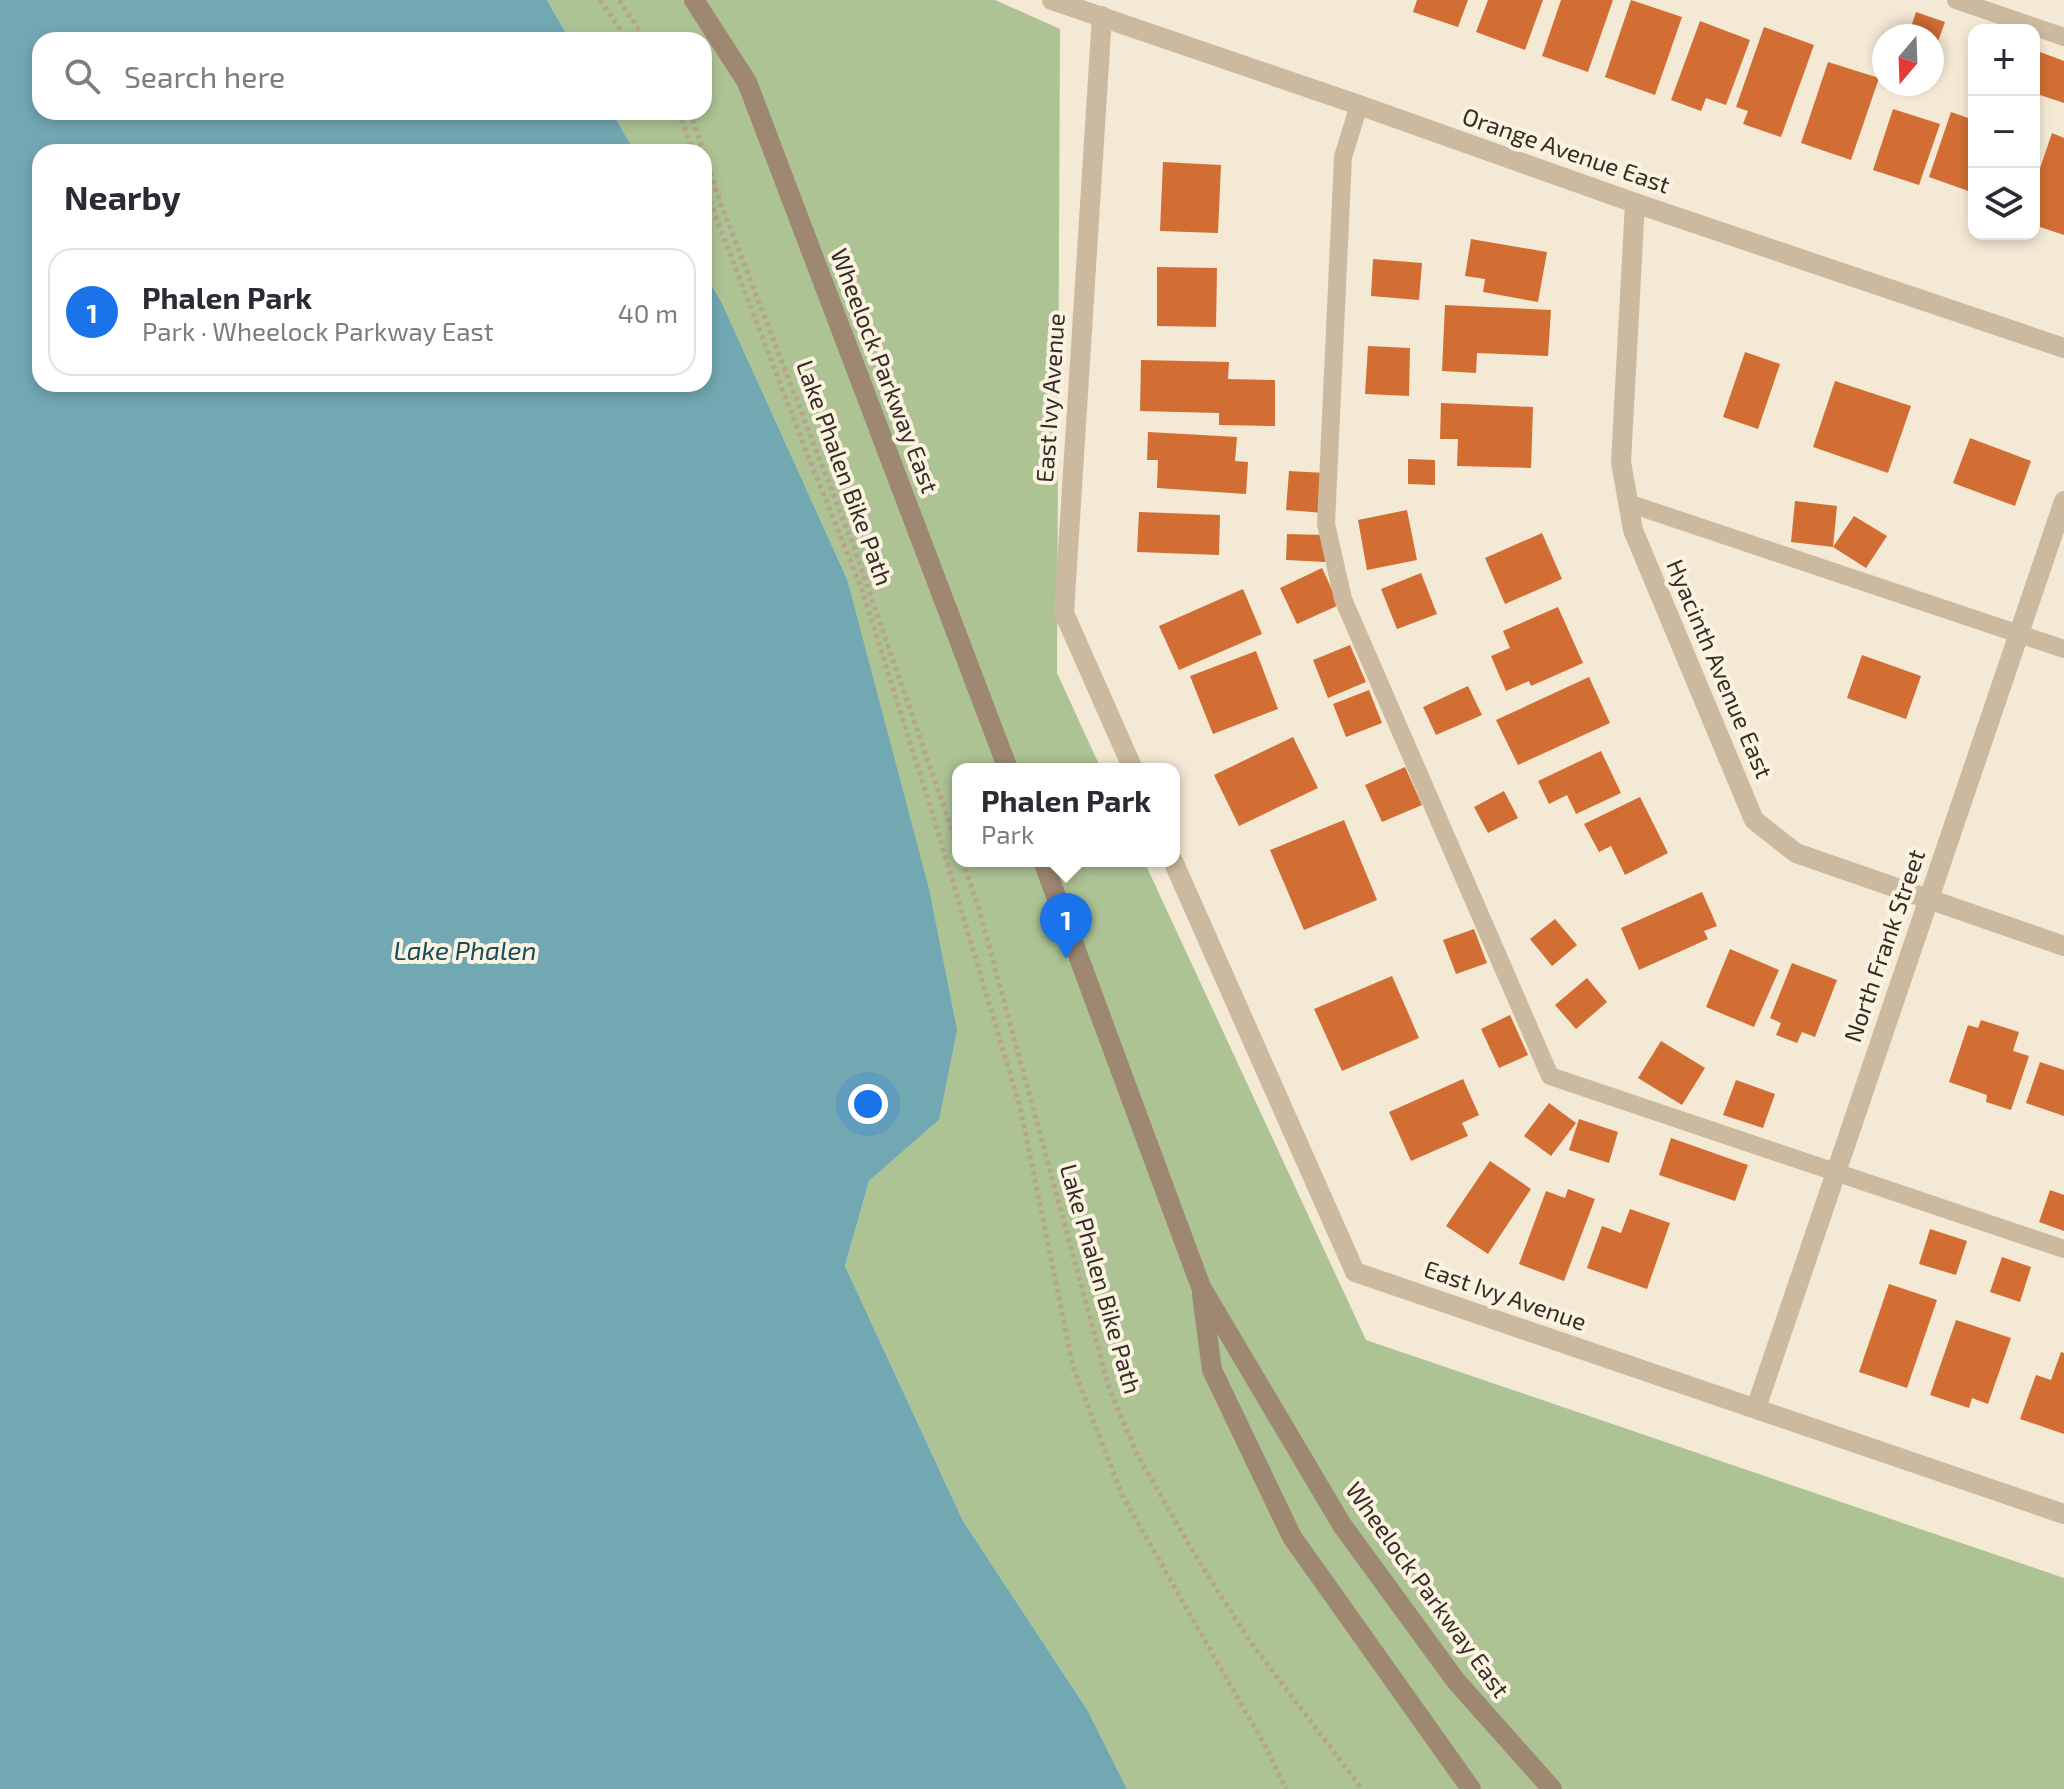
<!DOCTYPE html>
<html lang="en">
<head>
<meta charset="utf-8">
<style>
  body { margin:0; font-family:"Exo 2",sans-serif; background:#f2f2f3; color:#2b2b33 }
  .controls { position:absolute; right:24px; top:24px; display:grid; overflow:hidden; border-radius:16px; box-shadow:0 4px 12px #0003 }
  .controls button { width:72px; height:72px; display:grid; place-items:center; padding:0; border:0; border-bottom:2px solid #e1e1e2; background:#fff; color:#2b2b33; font:40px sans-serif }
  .compass { position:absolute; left:1872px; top:24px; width:72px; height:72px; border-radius:50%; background:#fff; box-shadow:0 4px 12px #0003; rotate:199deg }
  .you { position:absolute; left:868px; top:1104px; width:28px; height:28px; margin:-20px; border:6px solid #fff; border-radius:50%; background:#1a73e8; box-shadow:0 0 0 12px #1a73e833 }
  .badge { display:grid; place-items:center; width:52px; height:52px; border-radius:50%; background:#1a73e8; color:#fff; font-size:26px; font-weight:700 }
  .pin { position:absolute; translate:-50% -66px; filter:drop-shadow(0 2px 4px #0008) }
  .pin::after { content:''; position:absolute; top:42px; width:28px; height:24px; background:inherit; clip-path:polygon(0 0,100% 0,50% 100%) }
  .popup { position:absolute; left:952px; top:763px; width:228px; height:104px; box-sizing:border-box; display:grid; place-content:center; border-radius:16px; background:#fff; filter:drop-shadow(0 2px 6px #0005); font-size:26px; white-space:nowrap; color:#7c7c81 }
  .popup b { font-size:30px; color:#2b2b33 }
  .popup::after { content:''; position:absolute; left:50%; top:100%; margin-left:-16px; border:16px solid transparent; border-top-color:#fff }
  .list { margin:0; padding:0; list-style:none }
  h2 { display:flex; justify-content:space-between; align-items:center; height:104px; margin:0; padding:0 32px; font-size:34px }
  h2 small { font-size:26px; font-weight:400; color:#7c7c81 }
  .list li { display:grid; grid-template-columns:52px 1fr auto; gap:24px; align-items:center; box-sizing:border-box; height:128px; margin:0 16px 16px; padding:0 16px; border:2px solid #e1e1e2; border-radius:24px }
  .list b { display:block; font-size:30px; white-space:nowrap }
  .list p { margin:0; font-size:26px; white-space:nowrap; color:#7c7c81 }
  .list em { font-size:26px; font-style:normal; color:#7c7c81 }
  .icon { flex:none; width:44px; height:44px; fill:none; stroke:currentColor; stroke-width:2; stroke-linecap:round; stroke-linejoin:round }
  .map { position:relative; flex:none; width:2064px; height:1789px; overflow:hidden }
  .search { position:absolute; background:#fff; box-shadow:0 4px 12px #0003; left:32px; top:32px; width:680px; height:88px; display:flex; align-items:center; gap:20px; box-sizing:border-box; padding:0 28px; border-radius:24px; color:#7c7c81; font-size:30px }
  .panel { position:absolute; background:#fff; box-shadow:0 4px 12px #0003; left:32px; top:144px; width:680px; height:248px; border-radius:24px }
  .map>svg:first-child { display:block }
  .green { fill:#adc394 }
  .water { fill:#72a8b2 }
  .building { fill:#d26e34 }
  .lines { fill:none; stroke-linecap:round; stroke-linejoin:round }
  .path { stroke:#b8a48b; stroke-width:5; stroke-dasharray:4 4; stroke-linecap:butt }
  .lane { stroke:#ccbaa0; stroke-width:18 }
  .street { stroke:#ccbaa0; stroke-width:20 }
  .secondary { stroke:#9f8872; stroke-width:20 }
  .labels { text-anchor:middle; stroke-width:8; stroke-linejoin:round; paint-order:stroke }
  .street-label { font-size:24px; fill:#352c24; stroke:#fbf2e2 }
  .water-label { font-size:26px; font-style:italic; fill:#164d5a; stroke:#fbf2e2 }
</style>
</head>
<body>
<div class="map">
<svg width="2064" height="1789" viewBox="0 0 2064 1789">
  <rect width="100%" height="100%" fill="#f3e9d5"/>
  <path class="green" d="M 547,0 L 995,0 L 1060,29 L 1057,673 L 1101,769 L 958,769 L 958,861 L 1144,861 L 1366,1340 L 2064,1578 L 2064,1789 L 1127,1789 L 1088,1711 L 963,1521 L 845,1266 L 869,1181 L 939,1120 L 847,579 L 722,303 L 704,272 L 704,152 L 635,152 L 612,112 L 704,112 L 704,40 L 570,40 Z"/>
  <path class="water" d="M 0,0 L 547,0 L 570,40 L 40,40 L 40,112 L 612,112 L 635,152 L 40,152 L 40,384 L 704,384 L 704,272 L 722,303 L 847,579 L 929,889 L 957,1030 L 939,1120 L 869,1181 L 845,1266 L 963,1521 L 1088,1711 L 1127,1789 L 0,1789 Z"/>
  <g class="building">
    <path d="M 1417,0 L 1468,0 L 1458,27 L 1413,12 Z"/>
    <path d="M 1488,0 L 1543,0 L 1525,50 L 1476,32 Z"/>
    <path d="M 1561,0 L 1613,0 L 1588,72 L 1542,56 Z"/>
    <path d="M 1631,0 L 1682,17 L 1655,95 L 1605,77 Z"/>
    <path d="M 1916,12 L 1945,22 L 1932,58 L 1932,36 L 1908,36 Z"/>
    <path d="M 1700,21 L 1750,40 L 1726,105 L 1706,98 L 1701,111 L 1671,100 Z"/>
    <path d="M 1764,27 L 1814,45 L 1781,137 L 1743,124 L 1748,111 L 1736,107 Z"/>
    <path d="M 2040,52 L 2064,61 L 2064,103 L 2034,93 L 2034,68 Z"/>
    <path d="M 1828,62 L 1879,78 L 1851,160 L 1801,143 Z"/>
    <path d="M 1893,109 L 1940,124 L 1919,185 L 1873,170 Z"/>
    <path d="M 1951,112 L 1974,120 L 1974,193 L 1929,177 Z"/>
    <path d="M 2052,133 L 2064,138 L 2064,235 L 2034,225 L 2034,186 Z"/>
    <path d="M 1163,162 L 1221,165 L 1218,233 L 1160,231 Z"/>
    <path d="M 1471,239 L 1547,252 L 1538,302 L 1483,292 L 1485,279 L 1465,276 Z"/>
    <path d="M 1373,259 L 1422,263 L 1419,300 L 1371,296 Z"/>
    <path d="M 1157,267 L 1217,268 L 1216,327 L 1157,326 Z"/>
    <path d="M 1445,305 L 1551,310 L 1548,356 L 1477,353 L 1476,373 L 1442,371 Z"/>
    <path d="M 1368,346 L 1410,348 L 1409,396 L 1365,394 Z"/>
    <path d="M 1745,352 L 1780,364 L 1758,429 L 1723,417 Z"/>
    <path d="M 1141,360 L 1229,362 L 1228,379 L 1275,380 L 1275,426 L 1219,425 L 1219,413 L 1140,411 Z"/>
    <path d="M 1835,381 L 1911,406 L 1888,473 L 1813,447 Z"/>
    <path d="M 1441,403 L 1533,407 L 1531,468 L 1457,466 L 1458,439 L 1440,439 Z"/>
    <path d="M 1148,432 L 1237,437 L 1235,461 L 1248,462 L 1246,494 L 1157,488 L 1158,460 L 1147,460 Z"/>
    <path d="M 1970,438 L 2031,461 L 2015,506 L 1953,483 Z"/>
    <path d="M 1408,459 L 1435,460 L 1435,485 L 1408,484 Z"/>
    <path d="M 1289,471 L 1326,473 L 1324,513 L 1286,510 Z"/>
    <path d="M 1795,501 L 1837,506 L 1833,547 L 1791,542 Z"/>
    <path d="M 1407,510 L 1417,560 L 1367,570 L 1358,520 Z"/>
    <path d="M 1139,512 L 1220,515 L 1219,555 L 1137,552 Z"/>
    <path d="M 1854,516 L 1887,536 L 1866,568 L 1833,547 Z"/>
    <path d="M 1542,533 L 1562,579 L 1505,604 L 1485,558 Z"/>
    <path d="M 1287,534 L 1326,535 L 1325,562 L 1286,560 Z"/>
    <path d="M 1322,568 L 1339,605 L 1297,624 L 1280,588 Z"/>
    <path d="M 1421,573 L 1437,614 L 1397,629 L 1381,589 Z"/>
    <path d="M 1243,589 L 1262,634 L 1179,670 L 1159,626 Z"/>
    <path d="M 1558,607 L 1583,663 L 1531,686 L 1529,681 L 1506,691 L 1491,656 L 1510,648 L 1503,631 Z"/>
    <path d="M 1350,645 L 1366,682 L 1328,698 L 1313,660 Z"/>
    <path d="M 1256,651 L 1278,709 L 1213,734 L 1190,676 Z"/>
    <path d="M 1862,655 L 1921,676 L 1906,719 L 1847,698 Z"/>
    <path d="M 1589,677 L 1610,723 L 1518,765 L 1496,720 Z"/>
    <path d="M 1468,686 L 1482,715 L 1436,735 L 1423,707 Z"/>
    <path d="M 1369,690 L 1382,723 L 1346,737 L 1333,704 Z"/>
    <path d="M 1293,737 L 1318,788 L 1239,826 L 1214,775 Z"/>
    <path d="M 1601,751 L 1621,793 L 1576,814 L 1567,795 L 1549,804 L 1538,781 Z"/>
    <path d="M 1405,767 L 1422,805 L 1382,822 L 1365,785 Z"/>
    <path d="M 1504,791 L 1518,818 L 1488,833 L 1474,807 Z"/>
    <path d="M 1640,797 L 1668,853 L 1625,875 L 1611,846 L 1599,852 L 1584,824 Z"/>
    <path d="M 1344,820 L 1377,900 L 1304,930 L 1270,850 Z"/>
    <path d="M 1702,892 L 1717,926 L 1704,931 L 1708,939 L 1639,970 L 1621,928 Z"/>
    <path d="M 1555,919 L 1577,945 L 1552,966 L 1530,939 Z"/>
    <path d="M 1474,929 L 1487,963 L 1456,974 L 1443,940 Z"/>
    <path d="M 1730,949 L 1779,970 L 1754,1027 L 1706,1007 Z"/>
    <path d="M 1792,963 L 1837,980 L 1815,1037 L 1802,1032 L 1797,1043 L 1776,1035 L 1781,1023 L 1770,1018 Z"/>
    <path d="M 1392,976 L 1419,1038 L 1342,1071 L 1314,1009 Z"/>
    <path d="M 1587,978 L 1607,1002 L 1576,1029 L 1555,1005 Z"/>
    <path d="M 1510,1015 L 1528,1055 L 1499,1068 L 1481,1029 Z"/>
    <path d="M 1981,1020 L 2019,1032 L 2013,1051 L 2029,1056 L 2011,1110 L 1986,1102 L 1987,1095 L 1949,1082 L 1968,1025 L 1978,1028 Z"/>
    <path d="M 1661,1041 L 1705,1068 L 1682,1105 L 1638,1078 Z"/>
    <path d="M 2040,1062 L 2064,1070 L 2064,1116 L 2026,1103 Z"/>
    <path d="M 1463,1079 L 1479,1115 L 1462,1123 L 1468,1136 L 1411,1161 L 1389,1112 Z"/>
    <path d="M 1736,1080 L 1775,1094 L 1763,1128 L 1723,1115 Z"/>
    <path d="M 1549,1103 L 1576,1123 L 1551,1156 L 1524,1136 Z"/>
    <path d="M 1579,1119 L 1618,1132 L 1609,1163 L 1569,1150 Z"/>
    <path d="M 1671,1138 L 1748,1165 L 1735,1201 L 1659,1175 Z"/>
    <path d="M 1490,1161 L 1531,1189 L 1488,1254 L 1446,1226 Z"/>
    <path d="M 1568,1189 L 1595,1199 L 1564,1281 L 1519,1264 L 1546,1191 L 1565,1198 Z"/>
    <path d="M 2050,1190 L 2064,1195 L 2064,1231 L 2039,1222 Z"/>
    <path d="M 1630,1209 L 1670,1223 L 1647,1289 L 1587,1268 L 1602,1226 L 1621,1233 Z"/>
    <path d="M 1930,1229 L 1967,1241 L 1956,1275 L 1919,1264 Z"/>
    <path d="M 2002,1257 L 2031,1267 L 2020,1302 L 1990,1292 Z"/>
    <path d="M 1889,1284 L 1937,1300 L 1907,1388 L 1859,1372 Z"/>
    <path d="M 1956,1320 L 2011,1338 L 1988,1404 L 1972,1398 L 1969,1408 L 1930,1395 Z"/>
    <path d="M 2061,1352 L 2064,1353 L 2064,1434 L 2020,1419 L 2036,1375 L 2051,1380 Z"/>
  </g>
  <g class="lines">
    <g class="path">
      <path d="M 600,0 L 628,40"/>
      <path d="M 619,0 L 646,40"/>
      <path d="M 679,112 L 693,152"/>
      <path d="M 690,112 L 722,207 L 855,550 L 958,848"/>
      <path d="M 704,186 L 806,451 L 862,590 L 935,822 L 1020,1107 L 1073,1367 L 1122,1495 L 1264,1744 L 1286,1789"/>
      <path d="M 962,861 L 977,902 L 1110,1391 L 1138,1456 L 1194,1553 L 1249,1640 L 1362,1789"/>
    </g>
    <g class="lane">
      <path d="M 1956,0 L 2064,37"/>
      <path d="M 1359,105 L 1343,157 L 1326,524 L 1343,599 L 1550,1076 L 2064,1249"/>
      <path d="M 1628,503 L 2064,649"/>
    </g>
    <g class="street">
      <path d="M 1052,0 L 1359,105 L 1635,203 L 2064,348"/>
      <path d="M 1102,16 L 1064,613 L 1133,769"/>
      <path d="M 1635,203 L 1621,462 L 1633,530 L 1754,820 L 1796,853 L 2064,946"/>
      <path d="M 1173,861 L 1355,1272 L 2064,1514"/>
      <path d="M 1756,1408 L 2064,501"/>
    </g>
    <g class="secondary">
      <path d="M 694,0 L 747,82 L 1008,769"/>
      <path d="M 1043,861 L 1201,1287 L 1342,1525 L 1456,1681 L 1552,1789"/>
      <path d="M 1202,1295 L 1212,1370 L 1292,1537 L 1471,1789"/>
    </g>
  </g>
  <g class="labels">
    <g class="street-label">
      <text transform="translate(1566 151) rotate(19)" y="8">Orange Avenue East</text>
      <text transform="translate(884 371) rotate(69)" y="8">Wheelock Parkway East</text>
      <text transform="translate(1051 398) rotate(-86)" y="8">East Ivy Avenue</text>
      <text transform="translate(844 473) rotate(70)" y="8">Lake Phalen Bike Path</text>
      <text transform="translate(1719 669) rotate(67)" y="8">Hyacinth Avenue East</text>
      <text transform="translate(1885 946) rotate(-71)" y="8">North Frank Street</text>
      <text transform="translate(1100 1279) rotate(74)" y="8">Lake Phalen Bike Path</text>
      <text transform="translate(1505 1296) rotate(19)" y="8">East Ivy Avenue</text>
      <text transform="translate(1427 1590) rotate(54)" y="8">Wheelock Parkway East</text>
    </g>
    <g class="water-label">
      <text x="465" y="960">Lake Phalen</text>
    </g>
  </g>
</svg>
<div class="controls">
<button>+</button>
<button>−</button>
<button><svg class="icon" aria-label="layers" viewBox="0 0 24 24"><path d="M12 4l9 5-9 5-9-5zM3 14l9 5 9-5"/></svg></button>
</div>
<svg class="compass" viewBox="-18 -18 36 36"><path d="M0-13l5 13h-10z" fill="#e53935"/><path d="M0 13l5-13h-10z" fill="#7c7c81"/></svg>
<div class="you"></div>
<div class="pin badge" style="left:1066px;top:959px">1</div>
<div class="popup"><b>Phalen Park</b>Park</div>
<div class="search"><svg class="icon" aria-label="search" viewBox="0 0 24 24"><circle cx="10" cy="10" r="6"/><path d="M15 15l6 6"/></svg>Search here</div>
<section class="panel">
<h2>Nearby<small></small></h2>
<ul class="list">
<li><span class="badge">1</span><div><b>Phalen Park</b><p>Park · Wheelock Parkway East</p></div><em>40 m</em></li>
</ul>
</section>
</div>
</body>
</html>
